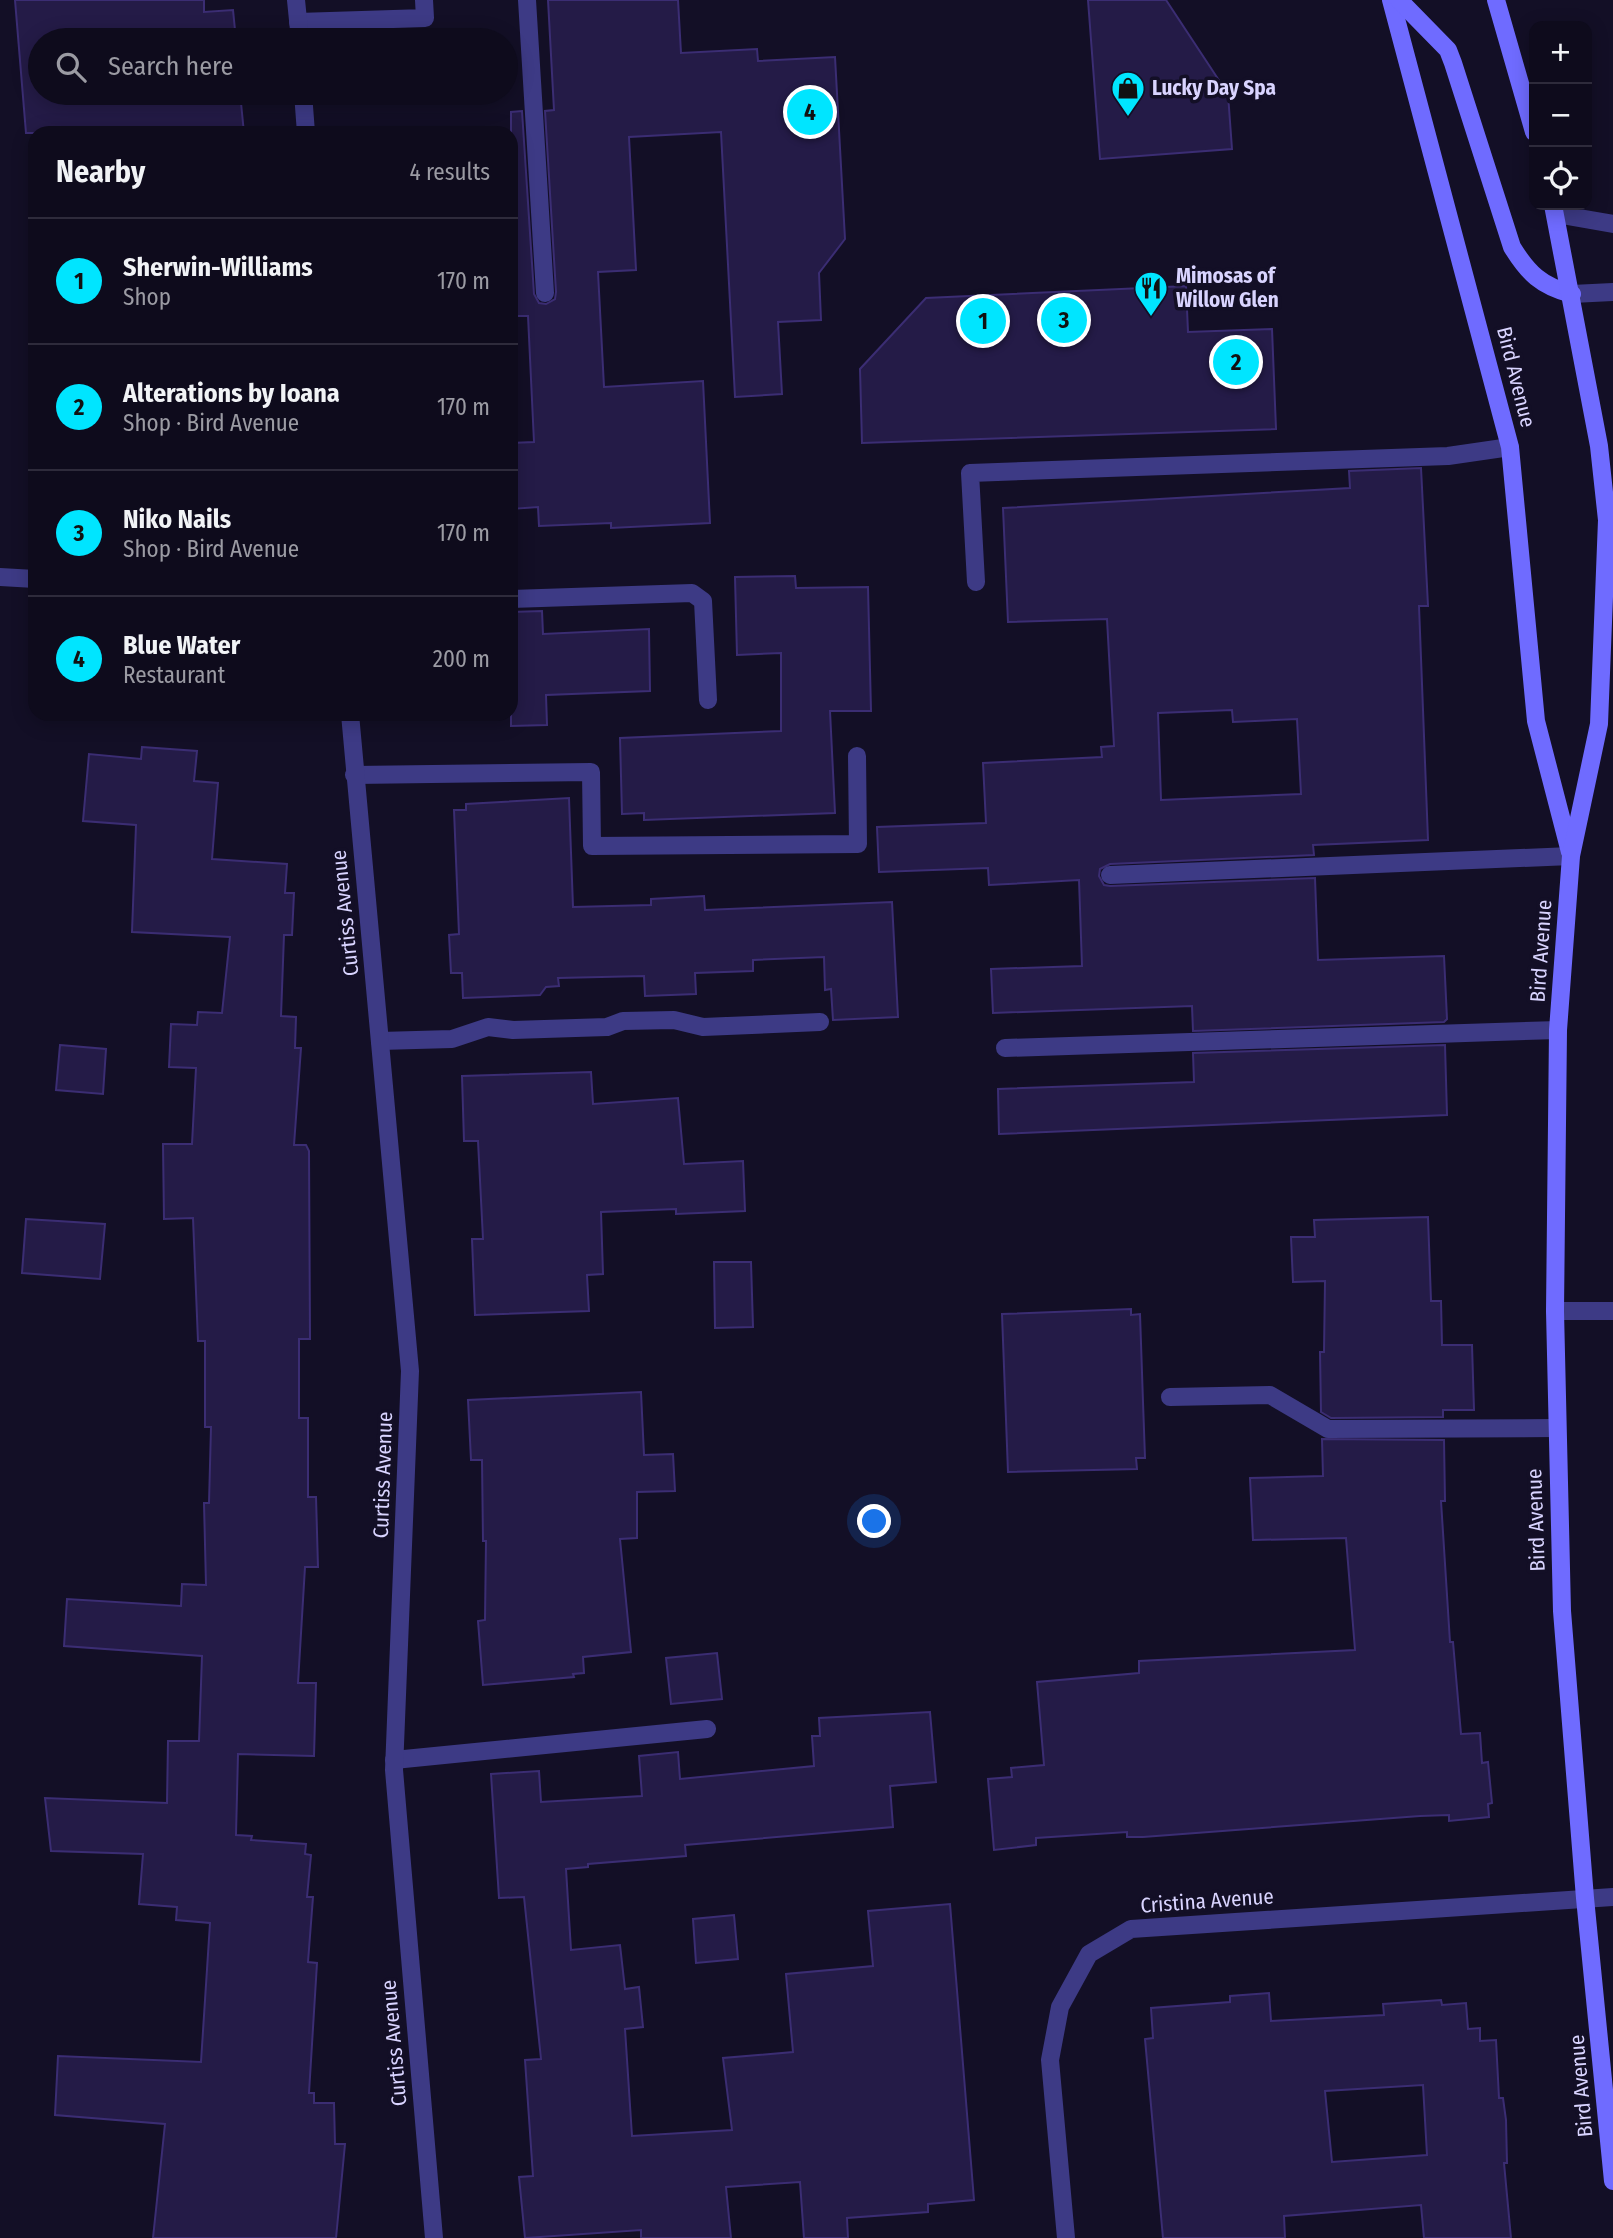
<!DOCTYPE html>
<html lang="en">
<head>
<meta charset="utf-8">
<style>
  body { margin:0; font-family:"Fira Sans Condensed",sans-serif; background:#1c1929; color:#f1f3f6 }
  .controls { position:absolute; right:21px; top:21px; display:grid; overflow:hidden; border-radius:14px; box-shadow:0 4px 18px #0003 }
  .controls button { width:63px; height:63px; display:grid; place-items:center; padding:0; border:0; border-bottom:2px solid #2e2b3b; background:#0e0b1c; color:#f1f3f6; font:35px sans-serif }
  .you { position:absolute; left:875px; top:1522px; width:24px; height:24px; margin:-18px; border:5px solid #fff; border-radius:50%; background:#1a73e8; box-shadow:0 0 0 10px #1a73e833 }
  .badge { display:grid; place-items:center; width:46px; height:46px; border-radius:50%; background:#00e5ff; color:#111; font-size:23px; font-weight:700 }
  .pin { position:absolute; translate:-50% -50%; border:4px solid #fff; box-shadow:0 2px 7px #0006 }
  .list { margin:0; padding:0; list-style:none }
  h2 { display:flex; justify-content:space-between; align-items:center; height:91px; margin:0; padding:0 28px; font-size:30px }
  h2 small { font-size:23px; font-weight:400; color:#9b9ba3 }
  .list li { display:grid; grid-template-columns:46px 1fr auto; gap:21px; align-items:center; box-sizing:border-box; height:126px; padding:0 28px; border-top:2px solid #2e2b3b }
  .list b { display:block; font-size:26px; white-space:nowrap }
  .list p { margin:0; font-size:23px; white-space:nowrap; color:#9b9ba3 }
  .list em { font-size:23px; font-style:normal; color:#9b9ba3 }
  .icon { flex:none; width:38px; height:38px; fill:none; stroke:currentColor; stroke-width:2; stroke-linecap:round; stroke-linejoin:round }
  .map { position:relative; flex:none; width:1613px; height:2238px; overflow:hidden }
  .search { position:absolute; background:#0e0b1c; box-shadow:0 4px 18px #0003; left:28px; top:28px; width:490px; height:77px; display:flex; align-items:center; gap:18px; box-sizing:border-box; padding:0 24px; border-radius:38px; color:#9b9ba3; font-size:26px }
  .panel { position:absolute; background:#0e0b1c; box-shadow:0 4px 18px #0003; left:28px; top:126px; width:490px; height:595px; border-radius:21px }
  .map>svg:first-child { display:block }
  .building { fill:#241b47; stroke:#3b2d73; stroke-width:2; fill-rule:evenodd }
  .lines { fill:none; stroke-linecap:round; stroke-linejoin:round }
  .service { stroke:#3d3a85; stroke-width:18 }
  .minor { stroke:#3d3a85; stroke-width:18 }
  .secondary { stroke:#6f6bff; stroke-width:18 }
  .labels { text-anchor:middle; stroke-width:7; stroke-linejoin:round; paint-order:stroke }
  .poi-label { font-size:21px; font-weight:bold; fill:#d9d4ff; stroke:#130f26; text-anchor:start }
  .street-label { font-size:21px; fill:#d9d4ff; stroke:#130f26 }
</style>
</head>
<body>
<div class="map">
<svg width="1613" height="2238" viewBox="0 0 1613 2238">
  <rect width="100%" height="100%" fill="#130f26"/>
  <g class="building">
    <path d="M 15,0 L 204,0 L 204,12 L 233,10 L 236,40 L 40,40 L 40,93 L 240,93 L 244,133 L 26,133 Z"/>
    <path d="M 548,0 L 678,0 L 681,53 L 757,49 L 758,61 L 835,57 L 845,239 L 819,273 L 821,320 L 778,322 L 782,394 L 735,397 L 721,132 L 629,137 L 636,270 L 598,272 L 604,387 L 703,381 L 710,523 L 611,528 L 611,523 L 539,526 L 538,507 L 511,509 L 511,443 L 534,442 L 528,316 L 511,316 L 511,112 L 522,111 L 534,294 L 539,303 L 546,304 L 555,299 L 556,292 L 545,111 L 554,110 Z"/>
    <path d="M 1088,0 L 1166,0 L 1228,94 L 1232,149 L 1100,159 Z"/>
    <path d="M 1186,286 L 1188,332 L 1272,329 L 1276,429 L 862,443 L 860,369 L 926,298 Z"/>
    <path d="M 1421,468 L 1428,606 L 1419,606 L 1428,840 L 1313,845 L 1314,855 L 1110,864 L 1100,869 L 1099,876 L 1104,885 L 1110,886 L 1315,878 L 1318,960 L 1444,956 L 1447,1019 L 1444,1022 L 1193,1031 L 1192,1006 L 993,1013 L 991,969 L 1082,966 L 1079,880 L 989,885 L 988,868 L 879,872 L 877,827 L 986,823 L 983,763 L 1102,757 L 1101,747 L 1114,746 L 1107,619 L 1008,622 L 1003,508 L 1350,488 L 1349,471 ZM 1232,710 L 1233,722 L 1297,719 L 1301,794 L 1161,800 L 1158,713 Z"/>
    <path d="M 795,576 L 796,588 L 868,587 L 871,711 L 830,711 L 835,813 L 644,820 L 644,813 L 622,814 L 620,738 L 781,731 L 781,653 L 737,655 L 735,577 Z"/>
    <path d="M 542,611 L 543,634 L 649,629 L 650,691 L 546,695 L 547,725 L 511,726 L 511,612 Z"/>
    <path d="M 142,747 L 197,751 L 194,781 L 218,783 L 212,859 L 287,864 L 285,893 L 294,893 L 292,935 L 284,935 L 281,1016 L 296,1017 L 295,1048 L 301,1048 L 294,1145 L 306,1145 L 309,1151 L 310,1339 L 299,1339 L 299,1418 L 308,1418 L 308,1497 L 316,1497 L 318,1567 L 305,1567 L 298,1683 L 316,1683 L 314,1756 L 238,1754 L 236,1835 L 252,1836 L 251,1840 L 306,1844 L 305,1854 L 311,1855 L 307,1897 L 313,1897 L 308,1962 L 317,1963 L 309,2093 L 314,2093 L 314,2103 L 334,2103 L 335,2144 L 345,2144 L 336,2238 L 153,2238 L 165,2124 L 55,2115 L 58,2056 L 201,2062 L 210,1923 L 176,1920 L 177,1907 L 139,1904 L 143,1854 L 51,1851 L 45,1798 L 167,1803 L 168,1741 L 199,1741 L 202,1656 L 64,1646 L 67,1599 L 181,1606 L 182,1584 L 206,1585 L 204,1503 L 209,1503 L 211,1427 L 205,1427 L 205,1341 L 198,1341 L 193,1218 L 164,1219 L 163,1144 L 192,1144 L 196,1068 L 169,1067 L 171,1024 L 197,1025 L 198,1012 L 222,1013 L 230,937 L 132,932 L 136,825 L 83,821 L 89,754 L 141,759 Z"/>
    <path d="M 569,798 L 573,907 L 651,905 L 651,899 L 704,896 L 705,910 L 892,902 L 898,1017 L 833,1020 L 831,989 L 825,990 L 824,957 L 753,960 L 753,971 L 695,973 L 696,994 L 645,996 L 644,976 L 558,978 L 559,986 L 546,987 L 540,995 L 463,998 L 462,973 L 451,973 L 449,935 L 459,934 L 454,810 L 466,810 L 466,804 Z"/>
    <path d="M 60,1045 L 106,1049 L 103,1094 L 56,1090 Z"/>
    <path d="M 1445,1045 L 1447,1115 L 999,1134 L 998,1089 L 1194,1082 L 1193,1053 Z"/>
    <path d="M 591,1072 L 593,1104 L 678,1098 L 684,1164 L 743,1161 L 745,1211 L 676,1214 L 676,1209 L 601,1212 L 603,1274 L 587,1275 L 589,1311 L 475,1315 L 472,1239 L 483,1239 L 478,1141 L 464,1141 L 462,1076 Z"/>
    <path d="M 1428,1217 L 1431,1301 L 1441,1301 L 1442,1345 L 1472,1345 L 1474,1410 L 1443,1410 L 1443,1417 L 1331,1418 L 1321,1412 L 1320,1352 L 1324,1352 L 1325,1281 L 1293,1282 L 1291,1237 L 1315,1237 L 1314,1220 Z"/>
    <path d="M 26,1219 L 105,1224 L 100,1279 L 22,1273 Z"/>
    <path d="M 714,1262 L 751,1262 L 753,1327 L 715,1328 Z"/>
    <path d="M 1131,1309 L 1131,1315 L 1140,1314 L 1143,1402 L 1145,1458 L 1136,1458 L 1137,1469 L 1008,1472 L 1002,1314 Z"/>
    <path d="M 641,1392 L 644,1455 L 673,1454 L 675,1491 L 637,1492 L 637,1538 L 620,1539 L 631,1652 L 583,1657 L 584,1673 L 573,1674 L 574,1677 L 483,1685 L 478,1621 L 485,1620 L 486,1541 L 483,1541 L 482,1460 L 471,1460 L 468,1400 Z"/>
    <path d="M 1322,1439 L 1444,1440 L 1445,1501 L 1441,1501 L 1450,1642 L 1453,1642 L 1461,1734 L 1480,1733 L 1482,1763 L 1488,1762 L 1492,1803 L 1488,1804 L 1489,1817 L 1449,1821 L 1449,1815 L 1420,1816 L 1143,1837 L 1127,1837 L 1127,1832 L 1036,1838 L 1036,1845 L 994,1850 L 988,1779 L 1012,1777 L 1011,1768 L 1044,1765 L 1037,1682 L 1139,1673 L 1139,1661 L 1355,1650 L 1346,1538 L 1253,1540 L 1250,1478 L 1323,1476 Z"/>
    <path d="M 717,1653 L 722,1699 L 671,1704 L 666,1658 Z"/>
    <path d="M 930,1712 L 936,1782 L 890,1786 L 893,1827 L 685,1845 L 686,1856 L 588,1864 L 588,1867 L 566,1869 L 571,1950 L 620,1945 L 625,1989 L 639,1987 L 643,2027 L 625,2029 L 632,2136 L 732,2130 L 723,2058 L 793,2052 L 786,1974 L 873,1966 L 868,1911 L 950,1904 L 974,2200 L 928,2204 L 928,2212 L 847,2218 L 848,2238 L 804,2238 L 800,2182 L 726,2187 L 731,2238 L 641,2238 L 641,2230 L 525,2238 L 519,2177 L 533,2176 L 525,2060 L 541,2059 L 524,1897 L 499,1898 L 491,1774 L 539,1771 L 541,1802 L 642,1796 L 639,1756 L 678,1752 L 680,1779 L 814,1766 L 812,1736 L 820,1736 L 819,1718 Z"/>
    <path d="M 734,1915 L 738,1959 L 696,1963 L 693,1919 Z"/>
    <path d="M 1269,1993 L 1271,2021 L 1384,2015 L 1383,2004 L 1441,2000 L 1442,2005 L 1466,2003 L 1468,2029 L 1480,2028 L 1480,2041 L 1496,2040 L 1499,2098 L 1503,2098 L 1506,2120 L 1507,2163 L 1504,2163 L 1511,2238 L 1424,2238 L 1421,2205 L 1284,2216 L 1285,2238 L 1163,2238 L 1145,2039 L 1153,2038 L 1151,2008 L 1230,2002 L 1230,1996 ZM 1423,2085 L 1427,2155 L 1332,2162 L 1325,2091 Z"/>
  </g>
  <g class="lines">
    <g class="service">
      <path d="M 527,0 L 545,293"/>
      <path d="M 298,22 L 425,18 L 424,0"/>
      <path d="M 1556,214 L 1613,224"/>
      <path d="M 1572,294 L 1613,292"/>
      <path d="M 976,582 L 970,473 L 1448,456 L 1510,447"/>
      <path d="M 511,599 L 692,593 L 703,601 L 708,700"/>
      <path d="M 354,775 L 591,772 L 592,846 L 858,844 L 857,756"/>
      <path d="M 1110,875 L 1571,856"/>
      <path d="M 380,1041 L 452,1039 L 488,1027 L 513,1030 L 607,1027 L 623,1021 L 674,1020 L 703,1027 L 820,1022"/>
      <path d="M 1005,1048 L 1558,1030"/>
      <path d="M 1555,1311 L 1613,1311"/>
      <path d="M 1170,1397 L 1270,1395 L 1328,1429 L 1556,1428"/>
      <path d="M 394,1760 L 707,1729"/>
    </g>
    <g class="minor">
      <path d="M 296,0 L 300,40"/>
      <path d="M 303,93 L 306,133"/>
      <path d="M 0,577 L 35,579"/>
      <path d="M 350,714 L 410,1371 L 394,1770 L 434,2238"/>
      <path d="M 1066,2238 L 1050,2060 L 1060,2007 L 1089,1954 L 1131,1929 L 1613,1897"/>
    </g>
    <g class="secondary">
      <path d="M 1391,0 L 1510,447 L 1536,721 L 1570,852"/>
      <path d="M 1399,0 L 1448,50 L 1453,63 L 1512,247 C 1528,273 1541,286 1572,294"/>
      <path d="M 1496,0 L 1534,132"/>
      <path d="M 1553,205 L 1599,446 L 1607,520 L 1599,724 L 1571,856 L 1558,1030 L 1555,1311 L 1562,1611 L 1585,1898 L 1613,2181"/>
    </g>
  </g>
  <defs>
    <symbol id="shop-pin" viewBox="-11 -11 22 30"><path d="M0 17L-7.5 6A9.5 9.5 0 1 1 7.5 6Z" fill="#00e5ff" stroke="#130f26"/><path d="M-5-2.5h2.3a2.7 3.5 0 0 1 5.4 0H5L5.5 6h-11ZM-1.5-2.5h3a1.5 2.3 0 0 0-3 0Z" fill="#111"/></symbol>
    <symbol id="restaurant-pin" viewBox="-11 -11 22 30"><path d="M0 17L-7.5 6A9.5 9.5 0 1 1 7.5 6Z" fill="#00e5ff" stroke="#130f26"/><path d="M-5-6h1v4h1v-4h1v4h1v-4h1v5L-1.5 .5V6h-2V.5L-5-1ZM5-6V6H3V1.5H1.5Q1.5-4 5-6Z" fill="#111"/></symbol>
  </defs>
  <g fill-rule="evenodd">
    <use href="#shop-pin" x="1109" y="69" width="38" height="52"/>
    <use href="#restaurant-pin" x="1132" y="269" width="38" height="52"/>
  </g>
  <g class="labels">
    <g class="poi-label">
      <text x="1152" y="95">Lucky Day Spa</text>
      <text x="1176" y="283">Mimosas of<tspan x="1176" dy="24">Willow Glen</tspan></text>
    </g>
    <g class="street-label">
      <text transform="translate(1516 377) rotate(76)" y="7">Bird Avenue</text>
      <text transform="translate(345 913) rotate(-96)" y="7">Curtiss Avenue</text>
      <text transform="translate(1541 951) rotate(-86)" y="7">Bird Avenue</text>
      <text transform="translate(383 1475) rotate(-88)" y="7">Curtiss Avenue</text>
      <text transform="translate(1536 1520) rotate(-92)" y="7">Bird Avenue</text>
      <text transform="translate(1207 1901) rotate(-4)" y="7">Cristina Avenue</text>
      <text transform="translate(394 2043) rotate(-95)" y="7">Curtiss Avenue</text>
      <text transform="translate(1581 2086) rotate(-95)" y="7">Bird Avenue</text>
    </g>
  </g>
</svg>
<div class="controls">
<button>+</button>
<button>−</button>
<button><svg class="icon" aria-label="locate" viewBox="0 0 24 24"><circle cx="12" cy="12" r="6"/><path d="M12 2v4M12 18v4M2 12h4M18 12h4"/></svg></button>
</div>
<div class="you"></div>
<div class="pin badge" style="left:983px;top:321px">1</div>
<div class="pin badge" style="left:1236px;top:362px">2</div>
<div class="pin badge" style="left:1064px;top:320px">3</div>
<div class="pin badge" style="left:810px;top:112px">4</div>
<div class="search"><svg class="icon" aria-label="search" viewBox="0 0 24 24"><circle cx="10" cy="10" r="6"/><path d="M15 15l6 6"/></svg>Search here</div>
<section class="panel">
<h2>Nearby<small>4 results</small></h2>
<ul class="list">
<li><span class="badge">1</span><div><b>Sherwin-Williams</b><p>Shop</p></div><em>170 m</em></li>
<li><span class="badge">2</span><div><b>Alterations by Ioana</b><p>Shop · Bird Avenue</p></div><em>170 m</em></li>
<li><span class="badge">3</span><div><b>Niko Nails</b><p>Shop · Bird Avenue</p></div><em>170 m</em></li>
<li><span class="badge">4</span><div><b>Blue Water</b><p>Restaurant</p></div><em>200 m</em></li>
</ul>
</section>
</div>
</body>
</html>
